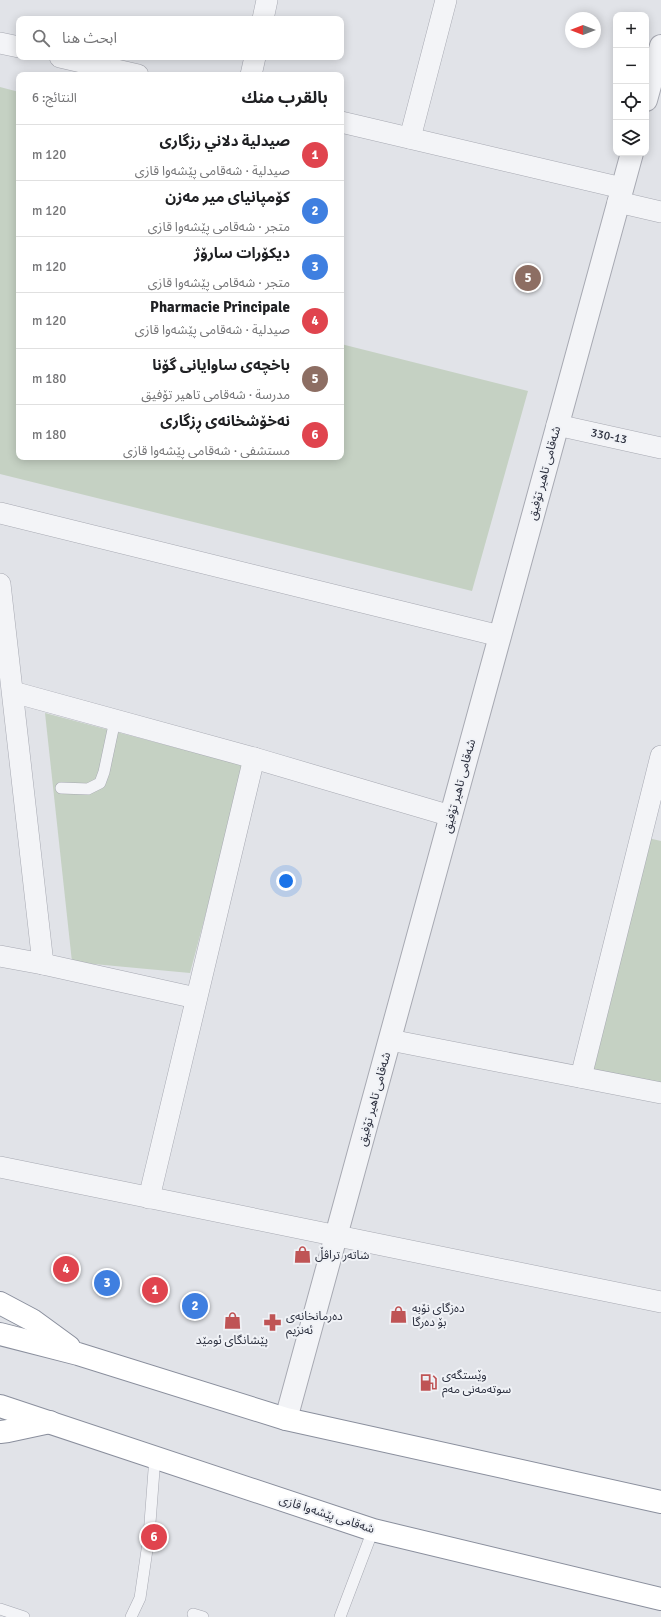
<!DOCTYPE html>
<html lang="ar">
<head>
<meta charset="utf-8">
<style>
  body { margin:0; font-family:Signika,"Noto Sans Arabic",sans-serif; background:#f6f6f6; color:#202124; direction:rtl }
  .controls { position:absolute; right:12px; top:12px; display:grid; overflow:hidden; border-radius:8px; box-shadow:0 2px 10px #0003 }
  .controls button { width:36px; height:36px; display:grid; place-items:center; padding:0; border:0; border-bottom:1px solid #e0e0e0; background:#fff; color:#202124; font:20px sans-serif }
  .compass { position:absolute; left:565px; top:12px; width:36px; height:36px; border-radius:50%; background:#fff; box-shadow:0 2px 10px #0003; rotate:270deg }
  .you { position:absolute; left:286px; top:881px; width:14px; height:14px; margin:-10px; border:3px solid #fff; border-radius:50%; background:#1a73e8; box-shadow:0 0 0 6px #1a73e833 }
  .badge { display:grid; place-items:center; width:26px; height:26px; border-radius:50%; background:#bf5455; color:#fff; font-size:13px; font-weight:700 }
  .pin { position:absolute; translate:-50% -50%; border:2px solid #fff; box-shadow:0 1px 4px #0006 }
  .list { margin:0; padding:0; list-style:none }
  h2 { display:flex; justify-content:space-between; align-items:center; height:52px; margin:0; padding:0 16px; font-size:17px }
  h2 small { font-size:13px; font-weight:400; color:#757577 }
  .list li { display:grid; grid-template-columns:26px 1fr auto; gap:12px; align-items:center; box-sizing:border-box; height:56px; padding:0 16px; border-top:1px solid #e0e0e0 }
  .list b { display:block; font-size:15px; white-space:nowrap }
  .list p { margin:0; font-size:13px; white-space:nowrap; color:#757577 }
  .list em { font-size:13px; font-style:normal; color:#757577 }
  .icon { flex:none; width:22px; height:22px; fill:none; stroke:currentColor; stroke-width:2; stroke-linecap:round; stroke-linejoin:round }
  .map { position:relative; flex:none; width:661px; height:1617px; overflow:hidden; direction:ltr }
  .search { position:absolute; background:#fff; box-shadow:0 2px 10px #0003; left:16px; top:16px; width:328px; height:44px; display:flex; align-items:center; gap:10px; box-sizing:border-box; padding:0 14px; border-radius:8px; color:#757577; font-size:15px }
  .panel { position:absolute; background:#fff; box-shadow:0 2px 10px #0003; left:16px; top:72px; width:328px; height:388px; border-radius:8px; direction:rtl }
  .map>svg:first-child { display:block }
  .green { fill:#c5d1c3 }
  .lines { fill:none; stroke-linecap:round; stroke-linejoin:round }
  .service-casing { stroke:#a7a9b2; stroke-width:12 }
  .minor-casing { stroke:#a7a9b2; stroke-width:22 }
  .tertiary-casing { stroke:#a7a9b2; stroke-width:24 }
  .trunk-casing { stroke:#8a8f9d; stroke-width:24 }
  .service { stroke:#f3f4f7; stroke-width:11 }
  .minor { stroke:#f3f4f7; stroke-width:21 }
  .tertiary { stroke:#f3f4f7; stroke-width:22 }
  .trunk { stroke:#fff; stroke-width:22 }
  .labels { text-anchor:middle; stroke-width:4; stroke-linejoin:round; paint-order:stroke }
  .street-label { font-size:12px; fill:#2b2f3e; stroke:#f0f2f6 }
  .poi-label { font-size:12px; fill:#2b2f3e; stroke:#f0f2f6; text-anchor:start }
</style>
</head>
<body>
<div class="map">
<svg width="661" height="1617" viewBox="0 0 661 1617">
  <rect width="100%" height="100%" fill="#e1e3e8"/>
  <g class="green">
    <path d="M 0,87 L 19,92 L 19,457 L 341,457 L 341,344 L 528,391 L 472,591 L 0,474 Z"/>
    <path d="M 45,713 L 245,766 L 190,973 L 72,962 Z"/>
    <path d="M 648,838 L 661,841 L 661,1087 L 589,1071 Z"/>
  </g>
  <g class="lines">
    <defs>
      <g id="service">
        <path d="M 61,788 L 88,789 L 100,783 L 104,772 L 115,720"/>
        <path d="M 0,1609 L 24,1617"/>
        <path d="M 193,1614 L 203,1617"/>
        <path d="M 131,1617 L 140,1598 L 149,1536 L 155,1457"/>
        <path d="M 340,1617 L 373,1530"/>
      </g>
      <g id="minor">
        <path d="M 263,19 L 267,0"/>
        <path d="M 0,43 L 19,47"/>
        <path d="M 60,57 L 138,75"/>
        <path d="M 251,75 L 255,57"/>
        <path d="M 341,122 L 622,188"/>
        <path d="M 410,138 L 446,0"/>
        <path d="M 618,202 L 661,212"/>
        <path d="M 557,425 L 661,448"/>
        <path d="M 0,513 L 500,636"/>
        <path d="M 0,584 L 43,964"/>
        <path d="M 13,692 L 254,758 L 451,816"/>
        <path d="M 0,956 L 43,964 L 196,998"/>
        <path d="M 390,1040 L 661,1093"/>
        <path d="M 581,1077 L 661,756"/>
        <path d="M 0,1167 L 661,1302"/>
        <path d="M 149,1198 L 254,758"/>
      </g>
      <g id="tertiary">
        <path d="M 646,100 L 661,46"/>
        <path d="M 286,1419 L 632,153"/>
      </g>
      <g id="trunk">
        <path d="M 0,1303 L 32,1320 L 69,1347"/>
        <path d="M 0,1334 L 78,1354 L 286,1419 L 661,1502"/>
        <path d="M 0,1406 L 373,1530 L 661,1599"/>
        <path d="M 0,1432 L 8,1431 L 50,1422"/>
      </g>
    </defs>
    <use href="#service" class="service-casing"/>
    <use href="#minor" class="minor-casing"/>
    <use href="#tertiary" class="tertiary-casing"/>
    <use href="#trunk" class="trunk-casing"/>
    <use href="#service" class="service"/>
    <use href="#minor" class="minor"/>
    <use href="#tertiary" class="tertiary"/>
    <use href="#trunk" class="trunk"/>
  </g>
  <defs>
    <symbol id="shop-bare" viewBox="-9 -9 18 18"><path d="M-5-2.5h2.3a2.7 3.5 0 0 1 5.4 0H5L5.5 6h-11ZM-1.5-2.5h3a1.5 2.3 0 0 0-3 0Z" fill="#bf5455" stroke="#f0f2f6" stroke-width="2.5" paint-order="stroke"/></symbol>
    <symbol id="pharmacy-bare" viewBox="-9 -9 18 18"><path d="M-2-6h4v4h4v4h-4v4h-4v-4h-4v-4h4Z" fill="#bf5455" stroke="#f0f2f6" stroke-width="2.5" paint-order="stroke"/></symbol>
    <symbol id="fuel-bare" viewBox="-9 -9 18 18"><path d="M-5.5-6h7V0h2V4h1.3V-2.5L3-4.5l.8-.8L6-3V5H2.5V1h-1V6h-7ZM-4.2-4.7v3.2H.2V-4.7Z" fill="#bf5455" stroke="#f0f2f6" stroke-width="2.5" paint-order="stroke"/></symbol>
  </defs>
  <g fill-rule="evenodd">
    <use href="#shop-bare" x="290" y="1242" width="25" height="25"/>
    <use href="#shop-bare" x="386" y="1302" width="25" height="25"/>
    <use href="#shop-bare" x="220" y="1308" width="25" height="25"/>
    <use href="#pharmacy-bare" x="260" y="1310" width="25" height="25"/>
    <use href="#fuel-bare" x="416" y="1370" width="25" height="25"/>
  </g>
  <g class="labels">
    <g class="street-label">
      <text transform="translate(609 436) rotate(12)" y="4">330-13</text>
      <text transform="translate(544 473) rotate(-75)" y="4">شەقامی تاهیر تۆفیق</text>
      <text transform="translate(459 786) rotate(-75)" y="4">شەقامی تاهیر تۆفیق</text>
      <text transform="translate(374 1099) rotate(-75)" y="4">شەقامی تاهیر تۆفیق</text>
      <text transform="translate(327 1514) rotate(18)" y="4">شەقامی پێشەوا قازی</text>
    </g>
    <g class="poi-label">
      <text x="315" y="1259">شاتەر تراڤڵ</text>
      <text x="412" y="1312">دەزگای نۆبە<tspan x="412" dy="14">بۆ دەرگا</tspan></text>
      <text x="286" y="1320">دەرمانخانەی<tspan x="286" dy="14">ئەنزیم</tspan></text>
      <text x="232" y="1344" text-anchor="middle">پێشانگای ئومێد</text>
      <text x="442" y="1379">وێستگەی<tspan x="442" dy="14">سوتەمەنی مەم</tspan></text>
    </g>
  </g>
</svg>
<div class="controls">
<button>+</button>
<button>−</button>
<button><svg class="icon" aria-label="locate" viewBox="0 0 24 24"><circle cx="12" cy="12" r="6"/><path d="M12 2v4M12 18v4M2 12h4M18 12h4"/></svg></button>
<button><svg class="icon" aria-label="layers" viewBox="0 0 24 24"><path d="M12 4l9 5-9 5-9-5zM3 14l9 5 9-5"/></svg></button>
</div>
<svg class="compass" viewBox="-18 -18 36 36"><path d="M0-13l5 13h-10z" fill="#e53935"/><path d="M0 13l5-13h-10z" fill="#757577"/></svg>
<div class="you"></div>
<div class="pin badge" style="left:155px;top:1290px;background:#e0444e">1</div>
<div class="pin badge" style="left:195px;top:1306px;background:#3f7fe0">2</div>
<div class="pin badge" style="left:107px;top:1283px;background:#3f7fe0">3</div>
<div class="pin badge" style="left:66px;top:1269px;background:#e0444e">4</div>
<div class="pin badge" style="left:528px;top:278px;background:#8d6e63">5</div>
<div class="pin badge" style="left:154px;top:1537px;background:#e0444e">6</div>
<div class="search"><svg class="icon" aria-label="search" viewBox="0 0 24 24"><circle cx="10" cy="10" r="6"/><path d="M15 15l6 6"/></svg>ابحث هنا</div>
<section class="panel">
<h2>بالقرب منك<small>النتائج: 6</small></h2>
<ul class="list">
<li><span class="badge" style="background:#e0444e">1</span><div><b>صيدلية دلاني رزگاری</b><p>صيدلية · شەقامی پێشەوا قازی</p></div><em>120 m</em></li>
<li><span class="badge" style="background:#3f7fe0">2</span><div><b>کۆمپانیای میر مەزن</b><p>متجر · شەقامی پێشەوا قازی</p></div><em>120 m</em></li>
<li><span class="badge" style="background:#3f7fe0">3</span><div><b>دیکۆرات سارۆژ</b><p>متجر · شەقامی پێشەوا قازی</p></div><em>120 m</em></li>
<li><span class="badge" style="background:#e0444e">4</span><div><b>Pharmacie Principale</b><p>صيدلية · شەقامی پێشەوا قازی</p></div><em>120 m</em></li>
<li><span class="badge" style="background:#8d6e63">5</span><div><b>باخچەی ساوایانی گۆنا</b><p>مدرسة · شەقامی تاهیر تۆفیق</p></div><em>180 m</em></li>
<li><span class="badge" style="background:#e0444e">6</span><div><b>نەخۆشخانەی ڕزگاری</b><p>مستشفى · شەقامی پێشەوا قازی</p></div><em>180 m</em></li>
</ul>
</section>
</div>
</body>
</html>
